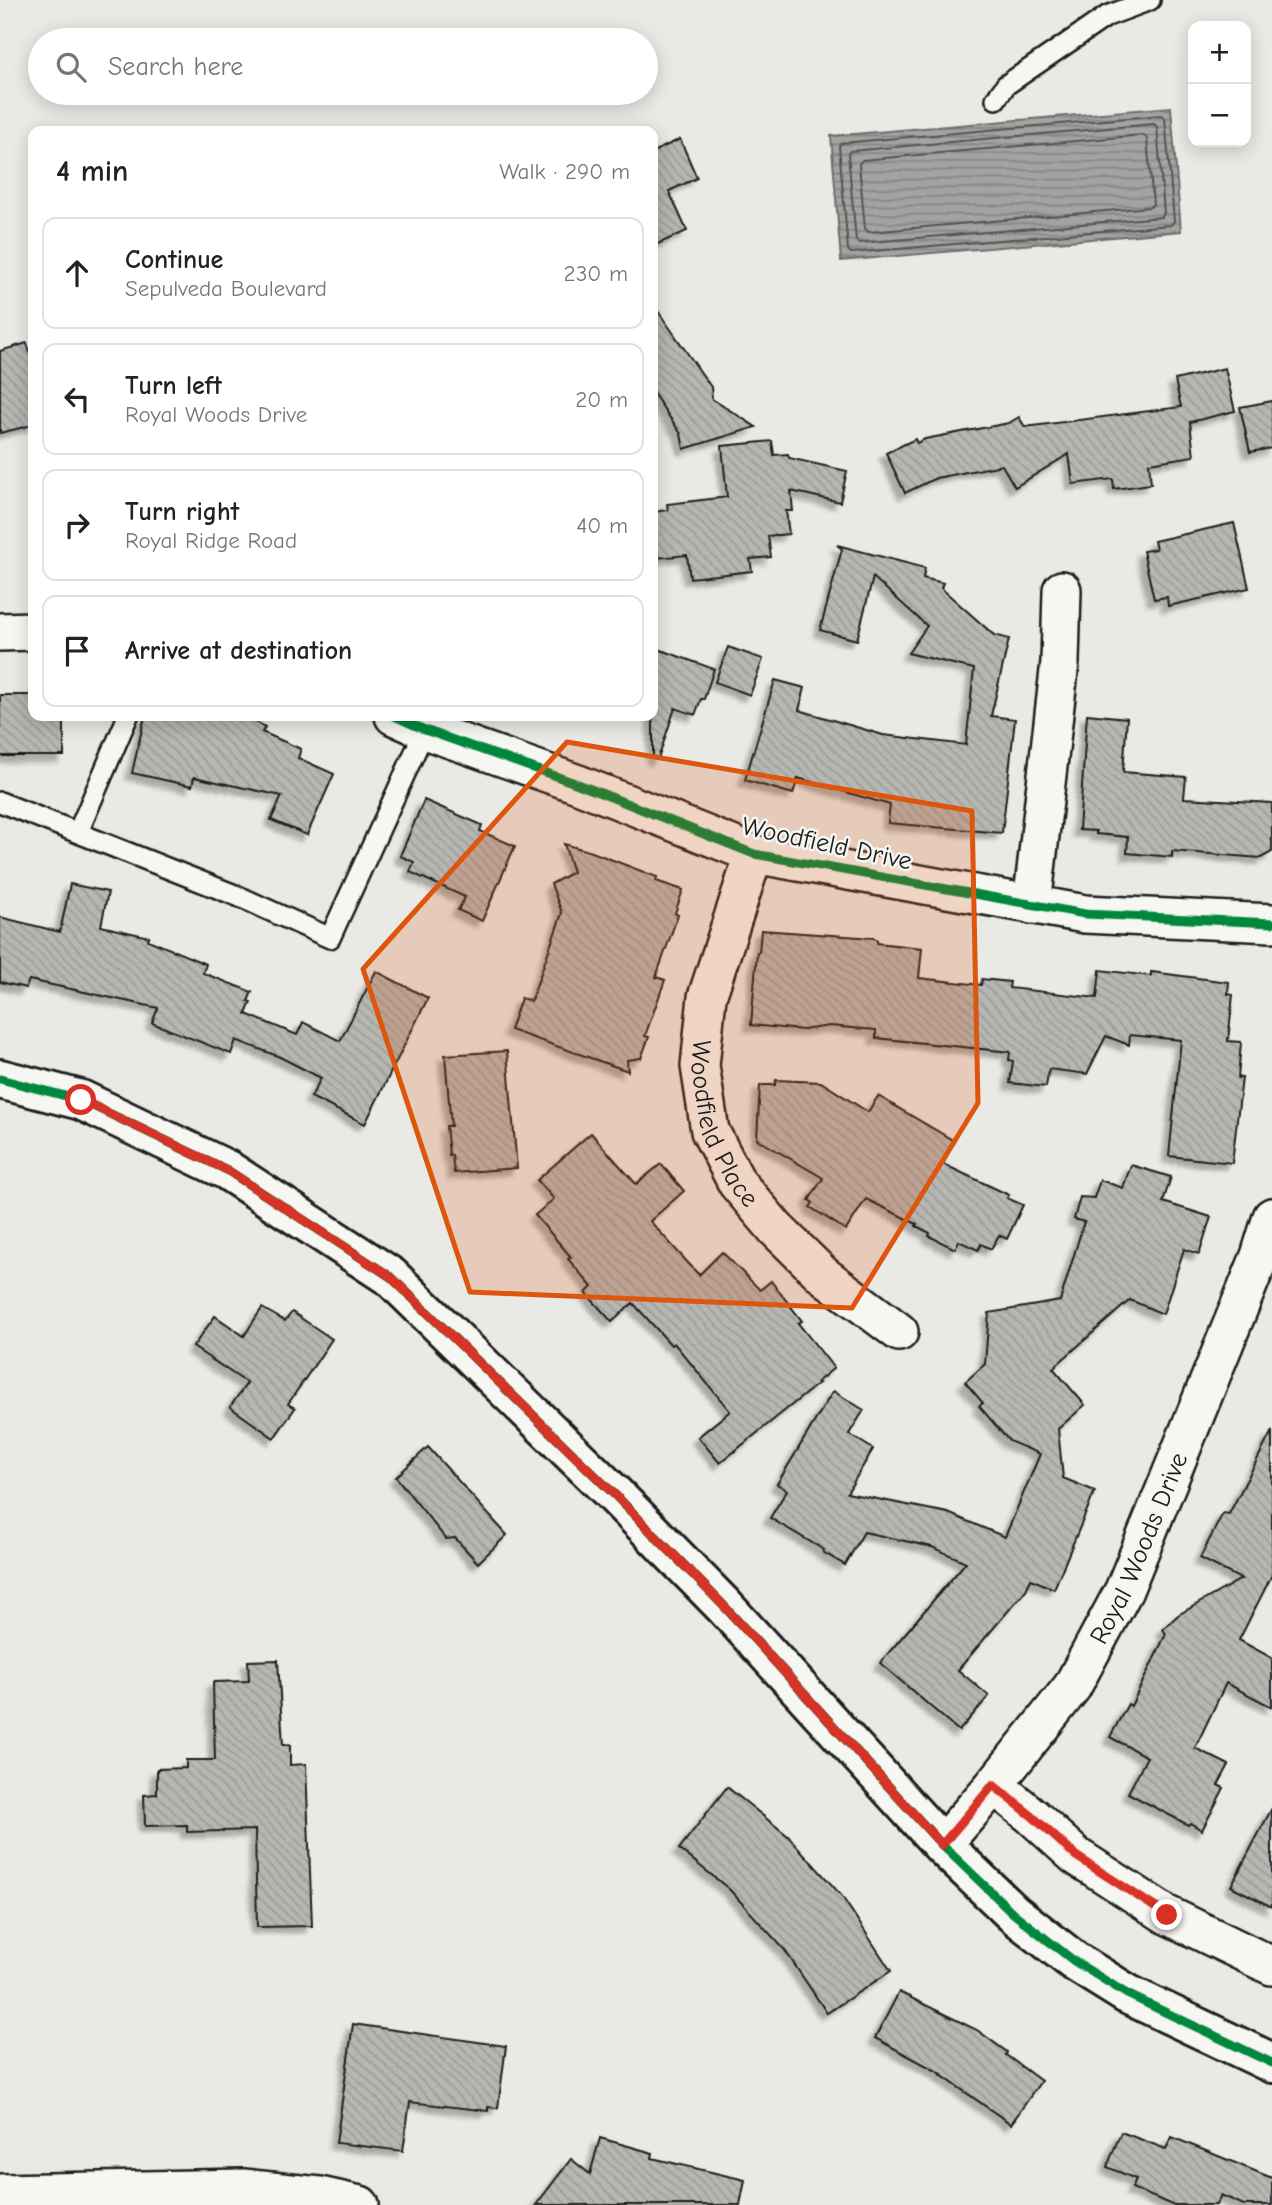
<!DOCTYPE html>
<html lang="en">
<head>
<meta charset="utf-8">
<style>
  body { margin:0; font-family:"Comic Neue",sans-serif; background:#f6f6f6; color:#222 }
  .controls { position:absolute; right:21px; top:21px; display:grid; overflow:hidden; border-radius:14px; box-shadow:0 4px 18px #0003 }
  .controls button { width:63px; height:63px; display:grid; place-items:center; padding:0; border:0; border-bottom:2px solid #e0e0e0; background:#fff; color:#222; font:35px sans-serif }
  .stop { position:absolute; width:21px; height:21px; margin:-16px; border:5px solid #d93025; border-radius:50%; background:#fff }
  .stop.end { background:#d93025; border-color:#fff; box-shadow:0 2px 7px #0008 }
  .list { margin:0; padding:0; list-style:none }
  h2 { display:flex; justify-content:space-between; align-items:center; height:91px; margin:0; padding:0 28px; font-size:30px }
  h2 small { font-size:23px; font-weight:400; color:#767676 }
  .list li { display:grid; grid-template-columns:46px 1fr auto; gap:21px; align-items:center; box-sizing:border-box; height:112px; margin:0 14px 14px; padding:0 14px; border:2px solid #e0e0e0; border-radius:14px }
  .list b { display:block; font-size:26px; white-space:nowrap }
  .list p { margin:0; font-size:23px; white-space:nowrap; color:#767676 }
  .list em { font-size:23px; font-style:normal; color:#767676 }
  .icon { flex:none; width:38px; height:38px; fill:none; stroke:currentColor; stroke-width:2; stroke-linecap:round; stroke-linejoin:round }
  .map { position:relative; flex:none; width:1272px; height:2205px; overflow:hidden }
  .search { position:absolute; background:#fff; box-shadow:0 4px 18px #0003; left:28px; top:28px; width:630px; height:77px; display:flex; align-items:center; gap:18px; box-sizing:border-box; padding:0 24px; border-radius:38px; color:#767676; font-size:26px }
  .panel { position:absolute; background:#fff; box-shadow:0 4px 18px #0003; left:28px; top:126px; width:630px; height:595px; border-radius:14px }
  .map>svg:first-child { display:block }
  .water { fill:url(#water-rules); stroke:#6d6d6c; stroke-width:2 }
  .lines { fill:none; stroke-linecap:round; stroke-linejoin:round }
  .shore { stroke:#525251; stroke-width:2 }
  .building { fill:url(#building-back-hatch); stroke:#1c1c1c; stroke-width:2; filter:url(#shadow) }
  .lane-casing { stroke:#1c1c1c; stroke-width:24 }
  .street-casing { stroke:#1c1c1c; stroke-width:42 }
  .secondary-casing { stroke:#1c1c1c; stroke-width:44 }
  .lane { stroke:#f6f6f2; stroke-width:19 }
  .street { stroke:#f6f6f2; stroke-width:37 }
  .secondary { stroke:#f6f6f2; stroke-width:38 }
  .cycleway-casing { stroke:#f6f6f2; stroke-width:13 }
  .cycleway { stroke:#00873e; stroke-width:9 }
  .route { stroke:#d93025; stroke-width:9 }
  .marked { fill:#de560d; fill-opacity:0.2; stroke:#de560d; stroke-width:5; stroke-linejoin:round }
  .labels { text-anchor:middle; stroke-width:5; stroke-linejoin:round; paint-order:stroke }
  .street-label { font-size:26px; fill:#1c1c1c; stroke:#f6f6f2 }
</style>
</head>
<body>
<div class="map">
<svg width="1272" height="2205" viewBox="0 0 1272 2205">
  <defs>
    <pattern id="water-rules" width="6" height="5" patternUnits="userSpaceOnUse" patternTransform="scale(1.75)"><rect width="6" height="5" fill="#a3a3a1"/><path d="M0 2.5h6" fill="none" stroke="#848482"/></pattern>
    <pattern id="building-back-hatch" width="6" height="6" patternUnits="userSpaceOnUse" patternTransform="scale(1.75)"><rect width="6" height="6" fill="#b6b6b3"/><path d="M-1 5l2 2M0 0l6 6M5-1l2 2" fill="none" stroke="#9c9c99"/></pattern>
    <filter id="shadow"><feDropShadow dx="-6" dy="6" stdDeviation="2" flood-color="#0004"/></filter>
  </defs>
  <rect width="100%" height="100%" fill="#e9e9e5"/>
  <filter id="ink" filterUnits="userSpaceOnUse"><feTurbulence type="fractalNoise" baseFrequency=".0143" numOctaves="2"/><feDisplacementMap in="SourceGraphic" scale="14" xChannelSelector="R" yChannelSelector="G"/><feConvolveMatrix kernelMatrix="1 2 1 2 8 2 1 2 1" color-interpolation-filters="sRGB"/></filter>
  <g filter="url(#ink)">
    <path class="water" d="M 1171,107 L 1181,231 L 841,261 L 831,136 Z"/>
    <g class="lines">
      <g class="shore">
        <path d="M 1162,115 L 1165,118 L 1174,221 L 1171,225 L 851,253 L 848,250 L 839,146 L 841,143 Z"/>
        <path d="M 1154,124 L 1157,127 L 1164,213 L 1162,217 L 859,243 L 856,241 L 848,154 L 850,151 Z"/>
        <path d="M 1144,135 L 1147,139 L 1153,204 L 1150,207 L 869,232 L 865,229 L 859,164 L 862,160 Z"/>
      </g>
    </g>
    <g class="building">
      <path d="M 680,139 L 697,178 L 669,191 L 687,231 L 653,246 L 653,152 Z"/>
      <path d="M 653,304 L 711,387 L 712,399 L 756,427 L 684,449 L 681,434 L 653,393 Z"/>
      <path d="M 27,343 L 33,363 L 33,425 L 0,433 L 0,351 Z"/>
      <path d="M 1225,368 L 1235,411 L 1190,422 L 1194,456 L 1149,463 L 1151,484 L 1114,489 L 1113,479 L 1073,484 L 1069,454 L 1015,487 L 1002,465 L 936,478 L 905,493 L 886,453 L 915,439 L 917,443 L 925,439 L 1009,423 L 1019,417 L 1025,427 L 1181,407 L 1175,380 Z"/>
      <path d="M 1272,401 L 1272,448 L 1250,452 L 1240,407 Z"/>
      <path d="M 772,441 L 774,455 L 788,454 L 789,458 L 847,471 L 840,502 L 791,491 L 793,511 L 786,511 L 789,534 L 768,536 L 771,557 L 750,559 L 752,571 L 690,578 L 687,555 L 657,558 L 653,512 L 668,510 L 667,504 L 727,497 L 722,446 Z"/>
      <path d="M 1234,523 L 1249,588 L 1168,606 L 1167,597 L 1154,599 L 1143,551 L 1156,549 L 1154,541 Z"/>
      <path d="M 837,545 L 925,568 L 923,578 L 943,583 L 941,588 L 994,635 L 1009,639 L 991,716 L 1015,719 L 1002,833 L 888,823 L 890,805 L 798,778 L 793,794 L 745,780 L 775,680 L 805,688 L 799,710 L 883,735 L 966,745 L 974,669 L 908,653 L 927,626 L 873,577 L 857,640 L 820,630 L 842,549 Z"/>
      <path d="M 653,647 L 714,669 L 704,699 L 701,699 L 695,715 L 675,708 L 658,759 L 653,758 Z"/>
      <path d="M 728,647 L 763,659 L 750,695 L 715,682 Z"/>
      <path d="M 0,695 L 33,695 L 33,716 L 64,716 L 64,756 L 0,756 Z"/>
      <path d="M 1087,714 L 1127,718 L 1123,772 L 1186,777 L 1184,798 L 1272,803 L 1272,852 L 1261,858 L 1172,851 L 1172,857 L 1127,853 L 1128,837 L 1096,834 L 1096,831 L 1079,830 Z"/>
      <path d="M 145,716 L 245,716 L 265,727 L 262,732 L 301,749 L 298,758 L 334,774 L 307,835 L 271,820 L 282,796 L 194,777 L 192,786 L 132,773 Z"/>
      <path d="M 424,800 L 482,825 L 480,831 L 515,846 L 482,921 L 458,910 L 465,897 L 410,872 L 414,862 L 400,856 Z"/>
      <path d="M 564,844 L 592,852 L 657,877 L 656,881 L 683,890 L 675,913 L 678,915 L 656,977 L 665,980 L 645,1036 L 649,1037 L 641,1058 L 627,1060 L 628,1071 L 510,1030 L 521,998 L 531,1001 L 562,913 L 551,884 L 573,872 Z"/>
      <path d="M 70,884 L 108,892 L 101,926 L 149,937 L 148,940 L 206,964 L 203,973 L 252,992 L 248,1001 L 251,1002 L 246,1014 L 297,1035 L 303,1022 L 340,1041 L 376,971 L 428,998 L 365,1124 L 311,1097 L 321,1078 L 280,1057 L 236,1040 L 231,1054 L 152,1023 L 158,1008 L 29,980 L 26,988 L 0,982 L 0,917 L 60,932 Z"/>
      <path d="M 761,930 L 874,938 L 877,940 L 877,943 L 922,948 L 919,978 L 981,985 L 982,979 L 1010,982 L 1009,988 L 1097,998 L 1100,970 L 1151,976 L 1151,972 L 1229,982 L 1228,994 L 1233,995 L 1228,1041 L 1241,1042 L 1238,1078 L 1242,1078 L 1232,1163 L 1169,1156 L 1181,1040 L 1130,1035 L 1129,1045 L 1106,1036 L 1087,1074 L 1049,1069 L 1046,1087 L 1010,1083 L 1013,1061 L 1009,1060 L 1010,1052 L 876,1038 L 876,1030 L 829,1026 L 803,1030 L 751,1025 L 757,952 L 759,952 Z"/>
      <path d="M 507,1051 L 517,1168 L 454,1173 L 452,1155 L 449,1155 L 446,1126 L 451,1126 L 445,1055 Z"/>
      <path d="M 776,1080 L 821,1082 L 868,1112 L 878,1096 L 954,1141 L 943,1164 L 1009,1195 L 1007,1198 L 1023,1205 L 1007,1239 L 999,1235 L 991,1249 L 981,1244 L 978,1250 L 959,1241 L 955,1249 L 929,1236 L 930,1233 L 916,1226 L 917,1224 L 866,1199 L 846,1230 L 810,1207 L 813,1203 L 809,1200 L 823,1178 L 757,1139 L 760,1085 L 775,1085 Z"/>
      <path d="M 591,1133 L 636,1184 L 661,1164 L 684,1191 L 650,1221 L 699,1275 L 722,1252 L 760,1290 L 771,1281 L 802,1321 L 798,1323 L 834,1368 L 817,1382 L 819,1383 L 720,1463 L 698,1437 L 730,1411 L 674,1343 L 671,1345 L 633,1303 L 612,1322 L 586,1293 L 592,1287 L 568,1259 L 571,1257 L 535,1215 L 554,1199 L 537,1180 Z"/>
      <path d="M 1131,1165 L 1171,1177 L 1163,1202 L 1211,1217 L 1199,1254 L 1184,1249 L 1163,1314 L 1130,1300 L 1053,1368 L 1085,1405 L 1058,1429 L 1063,1478 L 1095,1491 L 1054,1589 L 1031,1579 L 1026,1590 L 958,1670 L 989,1696 L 959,1731 L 880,1663 L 966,1562 L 932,1547 L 864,1532 L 845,1565 L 823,1552 L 824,1550 L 770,1518 L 787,1490 L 777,1484 L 833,1391 L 864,1410 L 849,1434 L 873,1449 L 847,1493 L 948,1513 L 1005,1537 L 1040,1454 L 1009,1441 L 979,1406 L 983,1403 L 965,1382 L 985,1364 L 989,1313 L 1060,1301 L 1084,1222 L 1074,1219 L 1080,1197 L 1094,1198 L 1100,1180 L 1123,1188 Z"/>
      <path d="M 262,1308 L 285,1321 L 292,1312 L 332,1339 L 288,1404 L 295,1408 L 274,1438 L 230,1407 L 247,1383 L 193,1347 L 215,1316 L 244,1336 Z"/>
      <path d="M 1272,1431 L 1272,1575 L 1239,1640 L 1272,1658 L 1272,1707 L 1226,1683 L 1195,1748 L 1229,1765 L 1218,1785 L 1224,1788 L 1202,1830 L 1190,1823 L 1188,1825 L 1128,1793 L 1147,1757 L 1110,1737 L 1128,1704 L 1131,1706 L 1166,1634 L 1163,1629 L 1178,1615 L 1241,1579 L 1200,1558 L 1223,1513 L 1229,1514 Z"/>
      <path d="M 428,1447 L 507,1535 L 478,1563 L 455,1538 L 446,1539 L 396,1477 Z"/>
      <path d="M 278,1660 L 283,1745 L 290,1745 L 290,1765 L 306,1764 L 312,1926 L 257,1927 L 255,1830 L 187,1832 L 187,1825 L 145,1826 L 144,1795 L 157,1794 L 157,1769 L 186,1768 L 186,1760 L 215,1760 L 213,1682 L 249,1681 L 248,1661 Z"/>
      <path d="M 727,1787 L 788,1836 L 841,1895 L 891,1971 L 827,2013 L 784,1949 L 729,1889 L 679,1849 Z"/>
      <path d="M 1272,1808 L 1272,1907 L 1231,1886 Z"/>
      <path d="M 899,1992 L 977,2030 L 1007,2052 L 1006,2055 L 1041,2081 L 1011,2124 L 941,2075 L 942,2074 L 875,2038 Z"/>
      <path d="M 353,2024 L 506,2046 L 498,2108 L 488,2107 L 488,2111 L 410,2102 L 403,2151 L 336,2143 Z"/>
      <path d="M 1121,2132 L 1166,2149 L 1172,2137 L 1272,2178 L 1272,2205 L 1244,2205 L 1221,2195 L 1216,2205 L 1172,2205 L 1132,2188 L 1136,2179 L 1107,2167 Z"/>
      <path d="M 600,2138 L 653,2153 L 652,2158 L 745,2180 L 740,2205 L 536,2205 L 571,2159 L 590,2174 Z"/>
    </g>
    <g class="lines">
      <defs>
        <g id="lane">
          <path d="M 996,99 L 1006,85 L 1107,16 L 1150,0"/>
          <path d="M 0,802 L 240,897 L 330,938 L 425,730"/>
          <path d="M 78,832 L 128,716"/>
        </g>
        <g id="street">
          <path d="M 0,632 L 33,631"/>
          <path d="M 394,716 L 425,730 L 578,784 L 754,854 L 1085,914 L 1272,923"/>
          <path id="s1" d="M 754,854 L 707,997 L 700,1066 L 710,1131 L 737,1183 L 776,1229 L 823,1275 L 899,1332"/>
          <path d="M 1032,905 L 1060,662 L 1062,590"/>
          <path d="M 994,1785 L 1032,1816 L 1076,1856 L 1167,1915 L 1272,1966"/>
          <path id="s2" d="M 942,1845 L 994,1785 L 1072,1687 L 1124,1590 L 1260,1256 L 1272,1217"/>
          <path d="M 0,2193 L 243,2188 L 320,2196 L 360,2205"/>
        </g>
        <path id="secondary" d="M 0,1079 L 81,1100 L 227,1170 L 391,1277 L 617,1497 L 724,1606 L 942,1845 L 1013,1913 L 1074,1961 L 1127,1994 L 1272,2063"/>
      </defs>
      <use href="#lane" class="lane-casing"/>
      <use href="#street" class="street-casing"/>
      <use href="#secondary" class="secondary-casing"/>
      <use href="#lane" class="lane"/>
      <use href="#street" class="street"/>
      <use href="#secondary" class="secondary"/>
      <defs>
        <g id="cycleway">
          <path d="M 394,716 L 425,730 L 578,784 L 754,854 L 1085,914 L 1272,923"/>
          <path d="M 0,1079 L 81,1100 L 227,1170 L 391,1277 L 617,1497 L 724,1606 L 942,1845 L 1013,1913 L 1074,1961 L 1127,1994 L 1272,2063"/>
        </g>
      </defs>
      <use href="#cycleway" class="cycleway-casing"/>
      <use href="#cycleway" class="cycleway"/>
    </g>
  </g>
  <g class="lines" filter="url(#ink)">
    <path class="route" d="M 81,1100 L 227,1170 L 391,1277 L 617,1497 L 724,1606 L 942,1845 L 993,1785 L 1032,1816 L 1076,1856 L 1167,1915"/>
  </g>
  <path class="marked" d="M 567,742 L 972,811 L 978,1103 L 852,1308 L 470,1292 L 363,969 Z"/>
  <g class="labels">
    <g class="street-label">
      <text transform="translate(827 843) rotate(12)" y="9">Woodfield Drive</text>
      <text dy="9" stroke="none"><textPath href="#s1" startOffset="282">Woodfield Place</textPath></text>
      <text dy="9" stroke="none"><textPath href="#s2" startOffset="359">Royal Woods Drive</textPath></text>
    </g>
  </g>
</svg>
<div class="controls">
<button>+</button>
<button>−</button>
</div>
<div class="stop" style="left:81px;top:1100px"></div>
<div class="stop end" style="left:1167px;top:1915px"></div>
<div class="search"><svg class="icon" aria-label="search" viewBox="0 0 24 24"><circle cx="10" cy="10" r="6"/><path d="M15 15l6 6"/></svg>Search here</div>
<section class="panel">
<h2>4 min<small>Walk · 290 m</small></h2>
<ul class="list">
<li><svg class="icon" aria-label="ahead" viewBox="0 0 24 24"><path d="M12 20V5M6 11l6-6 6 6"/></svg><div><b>Continue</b><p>Sepulveda Boulevard</p></div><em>230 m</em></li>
<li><svg class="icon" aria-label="left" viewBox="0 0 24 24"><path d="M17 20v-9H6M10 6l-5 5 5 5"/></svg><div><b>Turn left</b><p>Royal Woods Drive</p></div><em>20 m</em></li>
<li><svg class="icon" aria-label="right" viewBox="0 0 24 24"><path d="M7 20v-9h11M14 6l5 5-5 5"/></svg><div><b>Turn right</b><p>Royal Ridge Road</p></div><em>40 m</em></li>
<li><svg class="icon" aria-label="arrive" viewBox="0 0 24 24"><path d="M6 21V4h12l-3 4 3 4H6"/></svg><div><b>Arrive at destination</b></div></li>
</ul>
</section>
</div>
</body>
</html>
